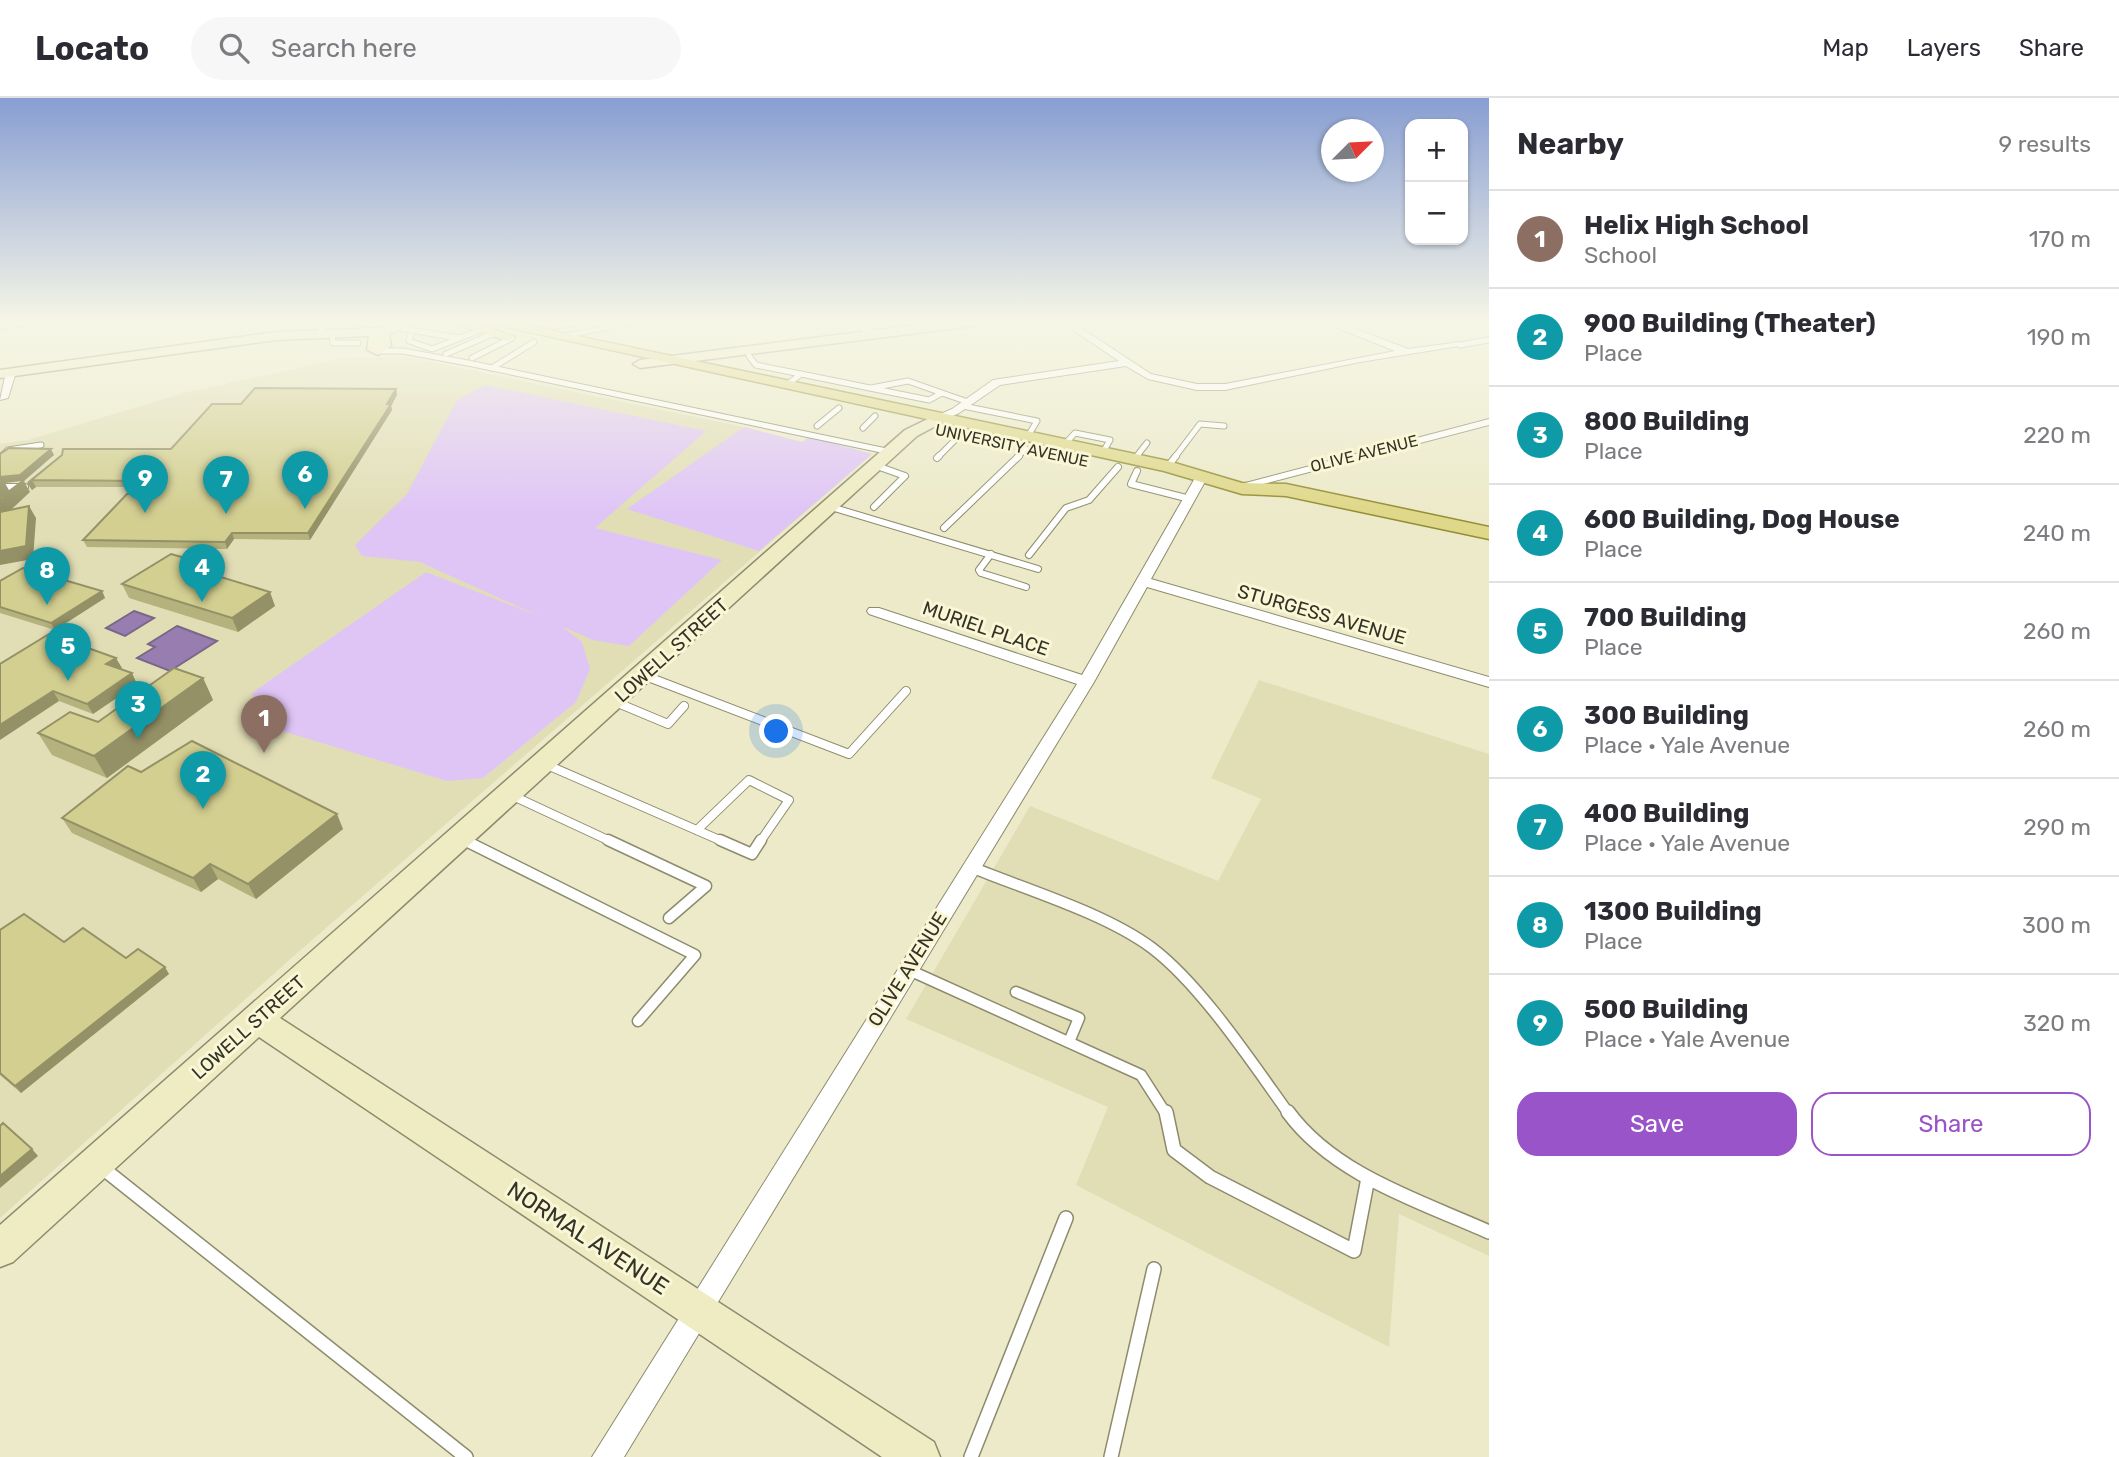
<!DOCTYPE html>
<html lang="en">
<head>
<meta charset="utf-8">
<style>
  body { margin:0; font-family:Rubik,sans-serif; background:#f7f7f7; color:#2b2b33 }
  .controls { position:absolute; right:21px; top:21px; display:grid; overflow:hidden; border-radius:14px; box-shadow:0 2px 5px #0004 }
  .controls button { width:63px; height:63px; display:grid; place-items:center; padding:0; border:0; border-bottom:2px solid #e1e1e2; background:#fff; color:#2b2b33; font:35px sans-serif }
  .compass { position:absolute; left:1321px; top:21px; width:63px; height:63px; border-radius:50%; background:#fff; box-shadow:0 2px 5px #0004; rotate:66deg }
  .you { position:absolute; left:777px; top:634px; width:24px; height:24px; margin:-18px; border:5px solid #fff; border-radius:50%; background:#1a73e8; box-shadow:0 0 0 10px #1a73e833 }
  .badge { display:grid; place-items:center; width:46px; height:46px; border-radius:50%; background:#9854c8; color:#fff; font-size:23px; font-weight:700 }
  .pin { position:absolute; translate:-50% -58px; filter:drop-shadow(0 2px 4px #0008) }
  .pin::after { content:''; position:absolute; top:37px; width:24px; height:21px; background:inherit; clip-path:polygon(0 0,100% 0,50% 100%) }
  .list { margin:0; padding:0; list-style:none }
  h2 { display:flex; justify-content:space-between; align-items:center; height:91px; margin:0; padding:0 28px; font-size:30px }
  h2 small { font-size:23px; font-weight:400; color:#7c7c81 }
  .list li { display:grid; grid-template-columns:46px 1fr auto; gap:21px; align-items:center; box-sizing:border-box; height:98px; padding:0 28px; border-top:2px solid #e1e1e2 }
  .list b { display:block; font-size:26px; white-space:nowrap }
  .list p { margin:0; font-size:23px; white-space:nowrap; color:#7c7c81 }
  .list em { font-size:23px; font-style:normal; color:#7c7c81 }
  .actions { display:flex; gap:14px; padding:21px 28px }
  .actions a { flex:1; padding:16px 0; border:2px solid #9854c8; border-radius:21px; text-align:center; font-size:24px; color:#9854c8 }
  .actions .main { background:#9854c8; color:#fff }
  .icon { flex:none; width:38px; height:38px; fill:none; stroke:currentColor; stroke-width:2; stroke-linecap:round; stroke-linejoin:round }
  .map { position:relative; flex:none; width:1489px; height:1359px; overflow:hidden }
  header { display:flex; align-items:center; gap:42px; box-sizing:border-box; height:98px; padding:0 35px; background:#fff; border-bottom:2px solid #e1e1e2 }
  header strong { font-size:33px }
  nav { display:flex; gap:38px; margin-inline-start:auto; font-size:24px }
  .search { width:490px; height:63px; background:#f7f7f7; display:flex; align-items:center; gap:18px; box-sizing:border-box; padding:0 24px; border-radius:38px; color:#7c7c81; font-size:26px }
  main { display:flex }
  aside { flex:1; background:#fff }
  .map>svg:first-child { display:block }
  .built { fill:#e1deb6 }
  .green { fill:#dfc5f6 }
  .water { fill:#987db0; stroke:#7a6787; stroke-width:2 }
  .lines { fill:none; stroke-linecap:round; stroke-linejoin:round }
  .lane-far4-casing { stroke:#8d8b6d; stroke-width:7 }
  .lane-far3-casing { stroke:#8d8b6d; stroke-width:8 }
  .lane-far2-casing { stroke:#8d8b6d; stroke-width:10 }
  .lane-far1-casing { stroke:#8d8b6d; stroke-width:13 }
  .lane-casing { stroke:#8d8b6d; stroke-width:16 }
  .street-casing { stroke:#8d8b6d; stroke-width:2 }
  .secondary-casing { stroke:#8d8b6d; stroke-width:3 }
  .primary-casing { stroke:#958d35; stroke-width:3 }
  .lane-far4 { stroke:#fff; stroke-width:5 }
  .lane-far3 { stroke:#fff; stroke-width:6 }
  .lane-far2 { stroke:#fff; stroke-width:8 }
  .lane-far1 { stroke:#fff; stroke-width:10 }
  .lane { stroke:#fff; stroke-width:13 }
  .street { fill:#fff; fill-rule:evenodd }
  .secondary { fill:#efecc4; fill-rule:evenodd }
  .primary { fill:#dfd88a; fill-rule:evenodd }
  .wall { fill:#b5b27d }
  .shaded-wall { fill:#949166; fill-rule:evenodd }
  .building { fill:#d3cf91; stroke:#949166; stroke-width:2 }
  .labels { text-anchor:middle; stroke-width:6; stroke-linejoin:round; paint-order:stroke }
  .far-street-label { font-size:16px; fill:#343327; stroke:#f9f7d6 }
  .street-label { font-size:19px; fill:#343327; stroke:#f9f7d6 }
  .near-street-label { font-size:23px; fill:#343327; stroke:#f9f7d6 }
</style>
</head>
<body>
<header>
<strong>Locato</strong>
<div class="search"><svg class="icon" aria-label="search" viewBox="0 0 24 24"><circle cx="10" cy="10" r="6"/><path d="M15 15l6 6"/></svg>Search here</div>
<nav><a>Map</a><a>Layers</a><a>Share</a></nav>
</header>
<main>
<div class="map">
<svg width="1489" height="1359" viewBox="0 0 1489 1359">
  <rect width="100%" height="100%" fill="#eceac9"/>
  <g class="built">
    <path d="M 407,259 L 744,329 L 802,344 L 809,339 L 872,356 L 296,856 L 0,1120 L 0,346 L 28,342 L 184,295 L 344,260 Z"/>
    <path d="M 1259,582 L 1489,656 L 1489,1158 L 1399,1116 L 1389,1249 L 1076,1087 L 1108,1009 L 906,921 L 1030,708 L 1218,783 L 1261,701 L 1211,680 Z"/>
  </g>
  <g class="green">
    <path d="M 485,287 L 706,333 L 595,430 L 722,462 L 629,548 L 593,542 L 563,529 L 582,544 L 590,571 L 576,604 L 483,680 L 447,683 L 259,626 L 252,595 L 426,474 L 541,519 L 420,464 L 362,458 L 355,447 L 407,396 L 457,302 Z"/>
    <path d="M 744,329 L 802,344 L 809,339 L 872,356 L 759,453 L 627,411 Z"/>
  </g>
  <g class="water">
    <path d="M 134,513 L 154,520 L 125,538 L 106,530 Z"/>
    <path d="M 177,528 L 217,543 L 170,573 L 137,560 L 155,549 L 148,546 Z"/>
  </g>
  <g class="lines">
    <defs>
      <g id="lane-far4">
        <path d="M 315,224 L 324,235"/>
        <path d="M 539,224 L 554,228 L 580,225"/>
        <path d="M 398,230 L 459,240"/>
        <path d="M 332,235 L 333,245 L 358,245"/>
        <path d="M 411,236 L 409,243 L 432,251 L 478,233"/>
        <path d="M 1460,247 L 1488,242"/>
        <path d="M 378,253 L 403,253 L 473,266 L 891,354"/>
        <path d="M 446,256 L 492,236"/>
        <path d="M 749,258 L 756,267 L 801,276 L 788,286"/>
        <path d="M 472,260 L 512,240"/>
        <path d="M 492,270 L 534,244"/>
        <path d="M 801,276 L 929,302 L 942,295 L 908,283 L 871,290"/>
        <path d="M 942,295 L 968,304"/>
        <path d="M 963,308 L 1037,323 L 1028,338"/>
        <path d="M 817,328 L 839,310"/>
        <path d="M 863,330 L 875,318"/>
        <path d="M 1065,346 L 1075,335 L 1110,342 L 1103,354"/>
        <path d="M 1,359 L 8,352 L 41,347"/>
        <path d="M 938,359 L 961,336"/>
        <path d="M 1017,359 L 1026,351"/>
        <path d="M 1136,359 L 1147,345"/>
        <path d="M 1175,359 L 1200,326 L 1224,328"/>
      </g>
      <g id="lane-far3">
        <path d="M 0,360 L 2,358"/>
        <path d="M 937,360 L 939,358"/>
        <path d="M 1135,361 L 1138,358"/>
        <path d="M 1168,368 L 1176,358"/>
        <path d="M 1137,373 L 1131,386 L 1190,401"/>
        <path d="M 0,389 L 25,389"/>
        <path d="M 831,409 L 1038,471"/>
        <path d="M 874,409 L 905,378 L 877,368"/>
        <path d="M 944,430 L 1019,358"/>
        <path d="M 991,456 L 979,472 L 981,475 L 1026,489"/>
        <path d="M 1029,457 L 1066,410 L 1089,402 L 1118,369"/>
      </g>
      <g id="lane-far2">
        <path d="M 643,577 L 849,656 L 906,593"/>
        <path d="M 613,603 L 668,626 L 684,608"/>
        <path d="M 545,666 L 724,744"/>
        <path d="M 511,697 L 612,744"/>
        <path d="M 697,732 L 749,682 L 789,702 L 760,744"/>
        <path d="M 462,741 L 468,744"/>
      </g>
      <g id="lane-far1">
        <path d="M 464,742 L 695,857 L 638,923"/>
        <path d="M 608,742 L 706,788 L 669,820"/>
        <path d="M 720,742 L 752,756 L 761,742"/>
        <path d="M 971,769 C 1027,792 1105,815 1152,850 C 1201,887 1253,966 1289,1016"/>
        <path d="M 909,872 L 1141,977 L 1166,1016"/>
        <path d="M 1016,894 L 1079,920 L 1069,944"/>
      </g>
      <g id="lane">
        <path d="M 1166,1014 L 1174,1052 L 1210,1079 L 1354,1153 L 1368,1080"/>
        <path d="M 1288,1014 C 1334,1077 1420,1103 1489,1134"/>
        <path d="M 100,1068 L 466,1359"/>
        <path d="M 971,1359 L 1066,1120"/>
        <path d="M 1111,1359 L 1154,1171"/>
      </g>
      <g id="street">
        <path d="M 35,224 L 31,227 L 0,231 L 0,225 Z"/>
        <path d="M 625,224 L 647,224 L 559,241 L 554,238 Z"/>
        <path d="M 849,224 L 860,224 L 880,236 L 872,238 Z"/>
        <path d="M 1061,224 L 1072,224 L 1151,276 L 1197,286 L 1225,286 L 1395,253 L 1335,229 L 1333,227 L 1338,224 L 1408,251 L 1460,244 L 1465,247 L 1360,264 L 1225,292 L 1197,292 L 1148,281 L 1126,268 L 1000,287 L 959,315 L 944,322 L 936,322 L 936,318 L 952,311 L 993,282 L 1119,263 Z"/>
        <path d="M 11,271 L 16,274 L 8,300 L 0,302 L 6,274 Z"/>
        <path d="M 1489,321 L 1489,327 L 1240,392 L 1234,388 Z"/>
        <path d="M 1201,376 L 1207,380 L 1151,481 L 1489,579 L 1489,589 L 1147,489 L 1094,584 L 624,1359 L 592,1359 L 1077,586 L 869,516 L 867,513 L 869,510 L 879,510 L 1082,577 L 1195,380 Z"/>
      </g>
      <g id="secondary">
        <path d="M 400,224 L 420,224 L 389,236 L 391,248 L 378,257 L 367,252 L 369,238 L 276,242 L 0,280 L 0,272 L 276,234 L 380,230 Z"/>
        <path d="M 940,224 L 979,224 L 973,228 L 640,270 L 633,266 L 640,262 Z"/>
        <path d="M 940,315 L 948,320 L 945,323 L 917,338 L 280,920 L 934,1344 L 940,1359 L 882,1359 L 259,939 L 13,1164 L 0,1169 L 0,1127 L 905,332 Z"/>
      </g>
      <g id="primary">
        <path d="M 449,224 L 472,224 L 515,239 L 508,243 Z"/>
        <path d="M 483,224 L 511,224 L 1168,363 L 1242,385 L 1286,386 L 1489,429 L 1489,441 L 1286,398 L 1242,396 L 1164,373 Z"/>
      </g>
    </defs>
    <use href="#lane-far4" class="lane-far4-casing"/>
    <use href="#lane-far3" class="lane-far3-casing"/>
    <use href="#lane-far2" class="lane-far2-casing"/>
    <use href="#lane-far1" class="lane-far1-casing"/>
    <use href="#lane" class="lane-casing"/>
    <use href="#street" class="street-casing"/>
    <use href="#secondary" class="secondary-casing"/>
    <use href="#primary" class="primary-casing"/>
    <use href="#lane-far4" class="lane-far4"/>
    <use href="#lane-far3" class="lane-far3"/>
    <use href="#lane-far2" class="lane-far2"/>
    <use href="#lane-far1" class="lane-far1"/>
    <use href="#lane" class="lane"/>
    <use href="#street" class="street"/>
    <use href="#secondary" class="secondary"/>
    <use href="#primary" class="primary"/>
  </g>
  <g class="wall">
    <path d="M 396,291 L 397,297 L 391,308 L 392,312 L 310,442 L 234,441 L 227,451 L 87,449 L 83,442 L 145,393 L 145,389 L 36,389 L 32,392 L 28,386 L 62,357 L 171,351 L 241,306 Z"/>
    <path d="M 214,477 L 275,508 L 238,534 L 129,500 L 122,486 Z"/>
    <path d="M 0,483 L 102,493 L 105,500 L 55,532 L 0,515 Z"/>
    <path d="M 0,566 L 122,570 L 120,571 L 137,586 L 93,616 L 59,603 Z"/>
    <path d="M 203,580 L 213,602 L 107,680 L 52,657 L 38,635 L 98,624 Z"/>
    <path d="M 141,674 L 343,731 L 256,801 L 218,781 L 201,794 L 72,735 L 62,720 Z"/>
    <path d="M 0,832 L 64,844 L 126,860 L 169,876 L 21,995 L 0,977 Z"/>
  </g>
  <g class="shaded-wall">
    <path d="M 396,291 L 397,297 L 391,308 L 392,312 L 310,442 L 308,435 Z"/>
    <path d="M 51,351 L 54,357 L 24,383 L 30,394 L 0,422 L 0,379 ZM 22,383 L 10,394 L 5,385 Z"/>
    <path d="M 32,382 L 36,389 L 32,392 L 28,386 Z"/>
    <path d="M 29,408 L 36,420 L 33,461 L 0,467 L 0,453 Z"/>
    <path d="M 232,435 L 234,441 L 227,451 L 225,444 Z"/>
    <path d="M 210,467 L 215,481 L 201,473 Z"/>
    <path d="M 102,493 L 105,500 L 55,532 L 51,525 Z"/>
    <path d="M 270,494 L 275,508 L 238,534 L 232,520 Z"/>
    <path d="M 116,560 L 122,570 L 112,577 L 106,566 Z"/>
    <path d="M 132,575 L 137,586 L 93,616 L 87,606 Z"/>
    <path d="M 203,580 L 213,602 L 107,680 L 94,658 Z"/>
    <path d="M 53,593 L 59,603 L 0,642 L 0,627 Z"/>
    <path d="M 337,716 L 343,731 L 256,801 L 248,786 Z"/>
    <path d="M 210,766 L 218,781 L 201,794 L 193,780 Z"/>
    <path d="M 165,869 L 169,876 L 21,995 L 15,988 Z"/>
    <path d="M 32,1051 L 38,1058 L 0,1090 L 0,1078 Z"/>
  </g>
  <g class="building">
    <path d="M 255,290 L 396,291 L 387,306 L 391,306 L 308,435 L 232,435 L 225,444 L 83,442 L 127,396 L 145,393 L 144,383 L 32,382 L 28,386 L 29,384 L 62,357 L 63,351 L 171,351 L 212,306 L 241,306 Z"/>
    <path d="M 9,350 L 51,351 L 20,377 L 0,379 L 0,356 Z"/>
    <path d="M 24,382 L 0,403 L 0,400 Z"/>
    <path d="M 29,408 L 26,448 L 0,453 L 0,414 Z"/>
    <path d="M 171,456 L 210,467 L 201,473 L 270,494 L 232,520 L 122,486 Z"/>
    <path d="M 23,470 L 102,493 L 51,525 L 0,509 L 0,483 Z"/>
    <path d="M 49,536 L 116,560 L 106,566 L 132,575 L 87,606 L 53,593 L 0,627 L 0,566 Z"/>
    <path d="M 174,570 L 203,580 L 94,658 L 38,635 L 70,614 L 98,624 Z"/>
    <path d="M 192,643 L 337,716 L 248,786 L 210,766 L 193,780 L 62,720 L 128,668 L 141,674 Z"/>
    <path d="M 24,816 L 64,844 L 83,830 L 126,860 L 138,851 L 165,869 L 15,988 L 0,975 L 0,832 Z"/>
    <path d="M 3,1025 L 32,1051 L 0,1078 L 0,1028 Z"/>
  </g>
  <linearGradient id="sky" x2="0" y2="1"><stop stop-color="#889ed2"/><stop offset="0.54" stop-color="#f6f6e7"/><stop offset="1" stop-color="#f6f6e7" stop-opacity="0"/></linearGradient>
  <rect width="1489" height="414" fill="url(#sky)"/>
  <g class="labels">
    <g class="far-street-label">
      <text transform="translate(1012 347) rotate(12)" y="6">UNIVERSITY AVENUE</text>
      <text transform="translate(1364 355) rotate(-14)" y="6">OLIVE AVENUE</text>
    </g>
    <g class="street-label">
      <text transform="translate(1322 516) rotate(16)" y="7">STURGESS AVENUE</text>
      <text transform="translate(986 530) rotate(19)" y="7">MURIEL PLACE</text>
      <text transform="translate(671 552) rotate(-42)" y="7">LOWELL STREET</text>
      <text transform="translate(907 871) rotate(-58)" y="7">OLIVE AVENUE</text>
      <text transform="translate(248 929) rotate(-42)" y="7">LOWELL STREET</text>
    </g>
    <g class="near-street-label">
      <text transform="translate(588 1140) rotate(33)" y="8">NORMAL AVENUE</text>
    </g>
  </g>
</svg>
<div class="controls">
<button>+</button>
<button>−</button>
</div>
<svg class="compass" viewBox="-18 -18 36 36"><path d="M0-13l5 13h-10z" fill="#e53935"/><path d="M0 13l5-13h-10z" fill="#7c7c81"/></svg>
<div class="you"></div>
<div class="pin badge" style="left:264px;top:655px;background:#8d6e63">1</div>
<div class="pin badge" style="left:203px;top:711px;background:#0f9aa8">2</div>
<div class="pin badge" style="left:138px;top:641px;background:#0f9aa8">3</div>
<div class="pin badge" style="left:202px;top:504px;background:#0f9aa8">4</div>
<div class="pin badge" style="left:68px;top:583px;background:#0f9aa8">5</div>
<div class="pin badge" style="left:305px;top:411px;background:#0f9aa8">6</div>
<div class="pin badge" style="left:226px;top:416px;background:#0f9aa8">7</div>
<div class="pin badge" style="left:47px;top:507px;background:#0f9aa8">8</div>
<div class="pin badge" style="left:145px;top:415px;background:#0f9aa8">9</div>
</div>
<aside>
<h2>Nearby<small>9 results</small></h2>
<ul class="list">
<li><span class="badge" style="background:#8d6e63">1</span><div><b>Helix High School</b><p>School</p></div><em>170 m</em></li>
<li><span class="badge" style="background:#0f9aa8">2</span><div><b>900 Building (Theater)</b><p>Place</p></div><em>190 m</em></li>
<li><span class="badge" style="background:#0f9aa8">3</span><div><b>800 Building</b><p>Place</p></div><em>220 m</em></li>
<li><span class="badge" style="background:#0f9aa8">4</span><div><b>600 Building, Dog House</b><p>Place</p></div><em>240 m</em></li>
<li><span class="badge" style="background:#0f9aa8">5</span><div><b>700 Building</b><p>Place</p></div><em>260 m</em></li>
<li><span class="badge" style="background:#0f9aa8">6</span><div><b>300 Building</b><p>Place · Yale Avenue</p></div><em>260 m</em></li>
<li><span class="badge" style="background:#0f9aa8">7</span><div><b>400 Building</b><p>Place · Yale Avenue</p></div><em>290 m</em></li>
<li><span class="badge" style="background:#0f9aa8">8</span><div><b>1300 Building</b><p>Place</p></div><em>300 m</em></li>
<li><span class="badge" style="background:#0f9aa8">9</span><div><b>500 Building</b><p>Place · Yale Avenue</p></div><em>320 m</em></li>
</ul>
<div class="actions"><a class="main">Save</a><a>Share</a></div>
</aside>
</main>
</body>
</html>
